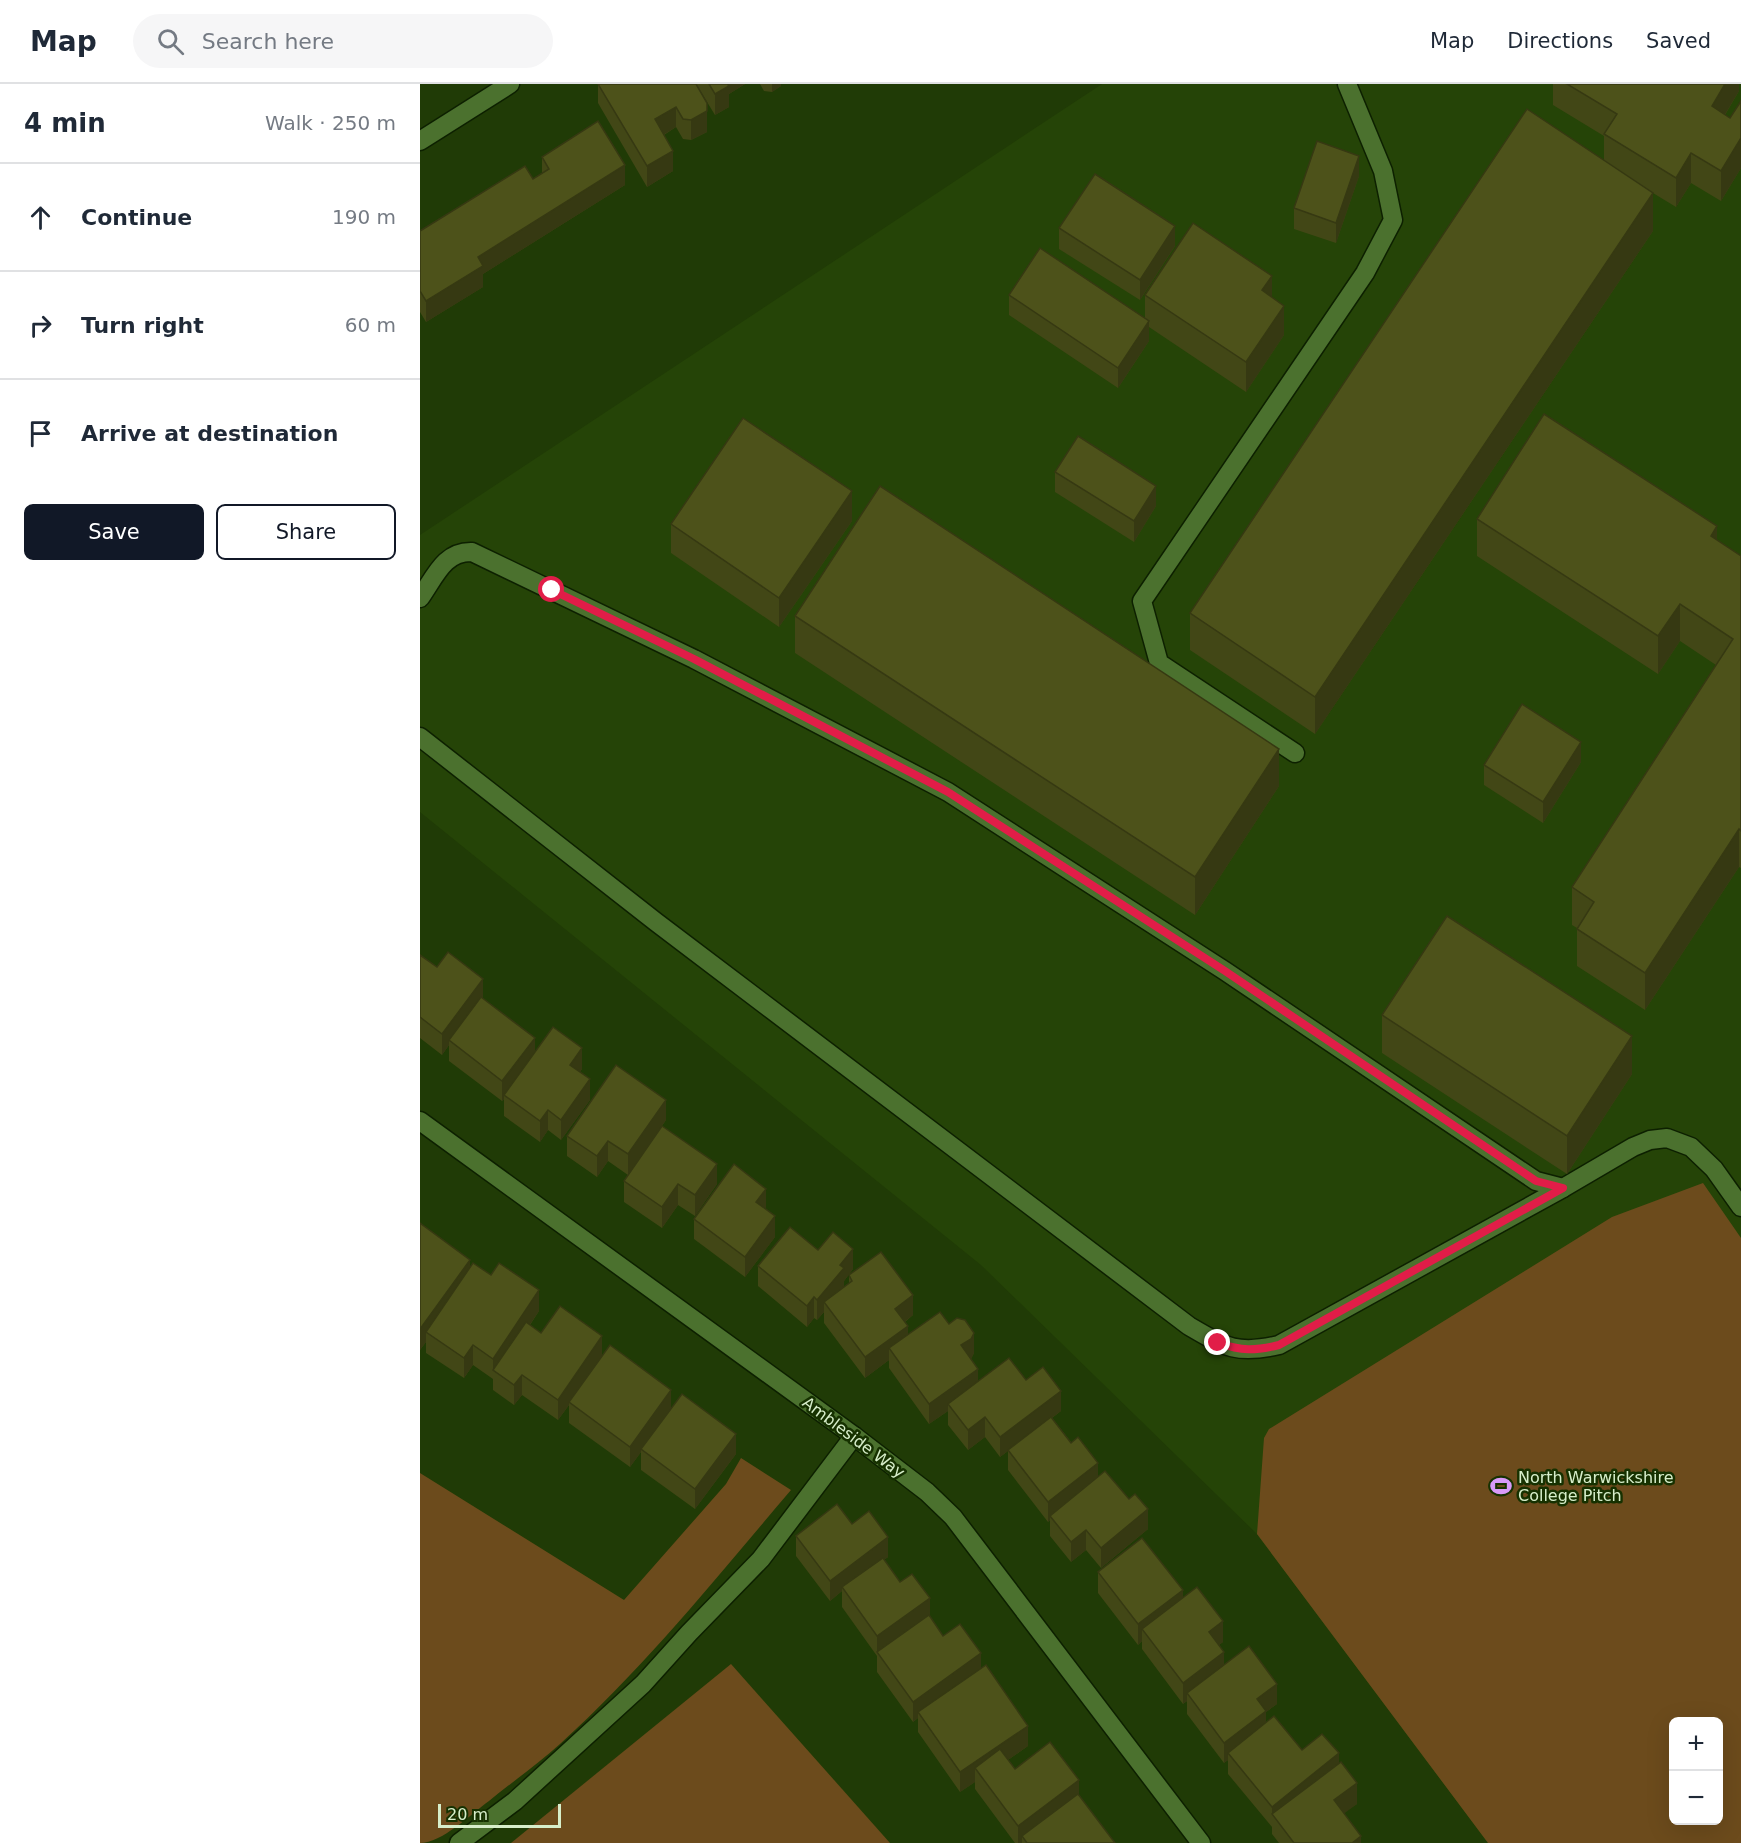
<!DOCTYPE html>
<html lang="en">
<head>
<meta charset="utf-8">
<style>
  body { margin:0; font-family:"DejaVu Sans",sans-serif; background:#f6f6f7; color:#1f2937 }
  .controls { position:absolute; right:18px; bottom:18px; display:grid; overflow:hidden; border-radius:9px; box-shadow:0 6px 24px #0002 }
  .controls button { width:54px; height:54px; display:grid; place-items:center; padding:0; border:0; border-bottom:2px solid #e0e1e3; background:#fff; color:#1f2937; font:30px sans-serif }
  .scale { position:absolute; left:18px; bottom:15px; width:123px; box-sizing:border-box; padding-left:6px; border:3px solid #d7eeca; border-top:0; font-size:16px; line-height:21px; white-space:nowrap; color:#d7eeca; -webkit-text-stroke:4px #163100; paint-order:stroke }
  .stop { position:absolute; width:18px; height:18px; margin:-14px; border:4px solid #e11d48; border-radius:50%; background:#fff }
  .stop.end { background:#e11d48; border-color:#fff; box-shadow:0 2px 6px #0008 }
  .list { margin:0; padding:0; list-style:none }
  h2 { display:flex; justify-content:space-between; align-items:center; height:78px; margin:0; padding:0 24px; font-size:26px }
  h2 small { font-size:20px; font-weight:400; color:#747a83 }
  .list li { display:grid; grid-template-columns:39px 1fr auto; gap:18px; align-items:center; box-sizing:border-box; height:108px; padding:0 24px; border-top:2px solid #e0e1e3 }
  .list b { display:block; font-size:22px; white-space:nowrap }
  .list em { font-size:20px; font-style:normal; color:#747a83 }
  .actions { display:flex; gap:12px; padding:18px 24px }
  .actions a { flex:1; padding:14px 0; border:2px solid #111827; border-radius:9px; text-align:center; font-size:21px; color:#111827 }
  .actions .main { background:#111827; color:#fff }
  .icon { flex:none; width:33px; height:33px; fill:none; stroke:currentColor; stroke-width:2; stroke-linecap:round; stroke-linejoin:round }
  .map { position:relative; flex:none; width:1321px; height:1759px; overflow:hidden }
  header { display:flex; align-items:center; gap:36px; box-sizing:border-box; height:84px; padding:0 30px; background:#fff; border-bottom:2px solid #e0e1e3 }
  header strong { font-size:28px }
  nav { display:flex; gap:33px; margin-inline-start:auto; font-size:21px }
  .search { width:420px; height:54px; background:#f6f6f7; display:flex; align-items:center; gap:15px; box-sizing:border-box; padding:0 21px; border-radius:33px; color:#747a83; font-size:22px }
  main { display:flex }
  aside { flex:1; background:#fff }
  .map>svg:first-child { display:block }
  .built { fill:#254407; fill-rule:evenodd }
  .green { fill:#6c4b1c; fill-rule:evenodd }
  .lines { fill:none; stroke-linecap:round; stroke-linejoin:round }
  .lane-casing { stroke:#0d2000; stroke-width:21 }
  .street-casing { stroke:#0d2000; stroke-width:21 }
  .lane { stroke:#4b712e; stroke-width:18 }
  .street { stroke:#4b712e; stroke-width:18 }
  .wall { fill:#424716 }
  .shaded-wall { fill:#363912 }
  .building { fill:#4d521a; stroke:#363912; stroke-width:1.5 }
  .route { stroke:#e11d48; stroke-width:8 }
  .labels { text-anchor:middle; stroke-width:5; stroke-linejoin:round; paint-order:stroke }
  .street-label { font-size:16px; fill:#d7eeca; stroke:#163100 }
  .poi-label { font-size:16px; fill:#d7eeca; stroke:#163100; text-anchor:start }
</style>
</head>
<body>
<header>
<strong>Map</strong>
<div class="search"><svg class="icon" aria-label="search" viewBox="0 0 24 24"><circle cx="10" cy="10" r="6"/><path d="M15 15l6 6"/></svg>Search here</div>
<nav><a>Map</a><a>Directions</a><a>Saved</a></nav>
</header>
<main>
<aside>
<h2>4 min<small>Walk · 250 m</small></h2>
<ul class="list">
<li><svg class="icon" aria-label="ahead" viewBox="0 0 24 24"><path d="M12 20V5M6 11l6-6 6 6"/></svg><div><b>Continue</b></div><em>190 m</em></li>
<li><svg class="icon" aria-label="right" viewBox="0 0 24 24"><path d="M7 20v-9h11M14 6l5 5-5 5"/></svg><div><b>Turn right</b></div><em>60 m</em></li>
<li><svg class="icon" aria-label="arrive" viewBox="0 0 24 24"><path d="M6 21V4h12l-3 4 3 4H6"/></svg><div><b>Arrive at destination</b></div></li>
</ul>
<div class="actions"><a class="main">Save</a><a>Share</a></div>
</aside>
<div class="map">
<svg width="1321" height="1759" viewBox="0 0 1321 1759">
  <rect width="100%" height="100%" fill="#203b06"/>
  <path class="built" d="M 682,0 L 1321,0 L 1321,1759 L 1068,1759 L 837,1450 L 561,1181 L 0,728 L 0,451 ZM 1254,1638 L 1298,1638 L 1298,1736 L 1254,1736 Z"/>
  <g class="green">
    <path d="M 1283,1099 L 1321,1154 L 1321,1759 L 1068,1759 L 837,1450 L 844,1354 L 849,1345 L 1192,1133 ZM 1254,1638 L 1298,1638 L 1298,1736 L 1254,1736 Z"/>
    <path d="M 321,1374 L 371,1406 C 297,1493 225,1583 140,1660 C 118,1680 92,1698 69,1717 C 51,1730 22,1759 0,1759 L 0,1389 L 204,1516 L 306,1400 Z"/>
    <path d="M 311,1580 L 470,1759 L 91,1759 Z"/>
  </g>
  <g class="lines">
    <defs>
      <g id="lane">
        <path d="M 0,514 C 15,493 24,467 52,468 L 274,575 L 528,708 L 805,887 L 1116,1097 L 1143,1104"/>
        <path d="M 0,653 L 236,838 L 769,1242 C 805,1263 817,1271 859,1261 L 1143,1104 L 1213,1063 L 1230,1056 L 1247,1054 L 1271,1063 L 1294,1085 L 1321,1123"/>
        <path d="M 875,669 L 739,579 L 722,517 L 945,189 L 973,136 L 963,87 L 927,0"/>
        <path d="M 39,1759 L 95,1717 L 223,1600 L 269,1549 L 341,1475 L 434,1352"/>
      </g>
      <g id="street">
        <path d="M 0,57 L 90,0"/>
        <path d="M 0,1037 L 434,1352 L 507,1408 L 533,1433 L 781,1759"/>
      </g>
    </defs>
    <use href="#lane" class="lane-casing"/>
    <use href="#street" class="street-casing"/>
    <use href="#lane" class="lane"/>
    <use href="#street" class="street"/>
  </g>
  <g class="wall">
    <path d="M 178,0 L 276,0 L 287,40 L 287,48 L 271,56 L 263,55 L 256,43 L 244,51 L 253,87 L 227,103 L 178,19 Z"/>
    <path d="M 276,0 L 325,0 L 309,10 L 309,23 L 295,31 Z"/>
    <path d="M 340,0 L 361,0 L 361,2 L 352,8 L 344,7 Z"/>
    <path d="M 1133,0 L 1319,0 L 1319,7 L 1305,31 L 1310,34 L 1321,17 L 1321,84 L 1301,117 L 1271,99 L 1256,123 L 1233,109 L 1233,147 L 895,650 L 770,566 L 770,529 L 1184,77 L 1184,52 L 1133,21 Z"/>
    <path d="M 122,73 L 205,101 L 63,190 L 63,203 L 6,238 L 0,228 L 0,242 L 0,147 L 113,95 L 122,90 Z"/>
    <path d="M 939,92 L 916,159 L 874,145 L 874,124 Z"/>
    <path d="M 639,144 L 755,162 L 720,216 L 639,165 Z"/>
    <path d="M 589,211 L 725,234 L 725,211 L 852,213 L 864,251 L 826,308 L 729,243 L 729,257 L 698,304 L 589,231 Z"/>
    <path d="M 635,388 L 736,422 L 714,458 L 635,408 Z"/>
    <path d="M 1057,435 L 1297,457 L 1321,472 L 1321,784 L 1319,783 L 1225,926 L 1157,882 L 1157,844 L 1152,841 L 1152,803 L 1296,581 L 1260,557 L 1238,590 L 1057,472 Z"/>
    <path d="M 432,437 L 359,543 L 251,469 L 251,440 Z"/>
    <path d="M 375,532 L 859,702 L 775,831 L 375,569 Z"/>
    <path d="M 1161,678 L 1123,739 L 1064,701 L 1064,681 Z"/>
    <path d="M 0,871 L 63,915 L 115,968 L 162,985 L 160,988 L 170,1016 L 141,1056 L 128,1046 L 120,1058 L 84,1032 L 84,1015 L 82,1017 L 29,977 L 29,961 L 22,971 L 0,954 Z"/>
    <path d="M 962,931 L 1212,990 L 1147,1090 L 962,969 Z"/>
    <path d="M 246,1036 L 208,1091 L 188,1077 L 177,1093 L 147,1072 L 147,1052 Z"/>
    <path d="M 204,1097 L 297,1100 L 275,1132 L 258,1121 L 242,1144 L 204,1118 Z"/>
    <path d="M 345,1125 L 355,1153 L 325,1193 L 274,1155 L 274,1135 Z"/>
    <path d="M 0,1139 L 50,1184 L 119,1227 L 110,1241 L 121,1249 L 182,1272 L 251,1324 L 316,1370 L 275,1425 L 221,1386 L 221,1368 L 210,1383 L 149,1339 L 149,1321 L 138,1336 L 102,1311 L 94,1321 L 73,1306 L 73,1295 L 53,1281 L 44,1294 L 6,1269 L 6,1258 L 0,1266 Z"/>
    <path d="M 398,1166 L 433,1185 L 424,1197 L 424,1203 L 429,1200 L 429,1191 L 493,1231 L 485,1238 L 488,1251 L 529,1240 L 554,1269 L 551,1275 L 558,1298 L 606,1296 L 641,1327 L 632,1334 L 678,1392 L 728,1445 L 681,1484 L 666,1466 L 651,1478 L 630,1452 L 630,1436 L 628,1438 L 588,1386 L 588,1367 L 580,1373 L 565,1353 L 548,1366 L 528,1341 L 528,1327 L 509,1340 L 469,1284 L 469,1276 L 445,1294 L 404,1239 L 404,1228 L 397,1236 L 394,1234 L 387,1243 L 338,1202 L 338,1182 Z"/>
    <path d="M 432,1440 L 468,1473 L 464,1476 L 480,1498 L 510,1533 L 523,1552 L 561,1585 L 608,1662 L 588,1676 L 595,1685 L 659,1711 L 695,1759 L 595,1759 L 555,1705 L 555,1698 L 540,1708 L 498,1648 L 498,1634 L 493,1638 L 457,1588 L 457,1572 L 422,1523 L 422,1507 L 410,1517 L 376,1472 L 376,1452 Z"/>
    <path d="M 678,1488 L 763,1514 L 803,1558 L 799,1561 L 804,1581 L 857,1620 L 846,1628 L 846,1638 L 882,1666 L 919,1680 L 937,1720 L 923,1729 L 941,1759 L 859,1759 L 852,1750 L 852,1743 L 808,1690 L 808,1676 L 804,1679 L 767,1630 L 767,1617 L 763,1620 L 722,1565 L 722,1557 L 718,1561 L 678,1509 Z"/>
  </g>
  <g class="shaded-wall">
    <path d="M 303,0 L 325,0 L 309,10 L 309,23 L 295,31 L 295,10 Z"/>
    <path d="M 352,0 L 361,0 L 361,2 L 352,8 Z"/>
    <path d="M 1305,0 L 1319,0 L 1319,7 L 1292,52 L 1292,22 Z"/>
    <path d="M 287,19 L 287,48 L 271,56 L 271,36 Z"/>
    <path d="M 256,23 L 256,43 L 235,56 L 235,35 Z"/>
    <path d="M 1321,54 L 1321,84 L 1301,117 L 1301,87 Z"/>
    <path d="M 253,67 L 253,87 L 227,103 L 227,82 Z"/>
    <path d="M 1271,69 L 1271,99 L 1256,123 L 1256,94 Z"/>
    <path d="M 939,72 L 939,92 L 916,159 L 916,139 Z"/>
    <path d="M 205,81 L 205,101 L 63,190 L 63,203 L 6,238 L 6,217 L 58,173 Z"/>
    <path d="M 1233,109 L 1233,147 L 895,650 L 895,613 Z"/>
    <path d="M 755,142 L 755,162 L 720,216 L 720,196 Z"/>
    <path d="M 852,192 L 852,221 L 842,206 Z"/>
    <path d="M 864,222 L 864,251 L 826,308 L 826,278 Z"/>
    <path d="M 729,237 L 729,257 L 698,304 L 698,284 Z"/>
    <path d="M 736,402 L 736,422 L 714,458 L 714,437 Z"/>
    <path d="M 432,407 L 432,437 L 359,543 L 359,514 Z"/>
    <path d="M 1297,442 L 1297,480 L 1291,452 Z"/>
    <path d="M 1260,520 L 1260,557 L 1238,590 L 1238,552 Z"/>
    <path d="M 1161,658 L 1161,678 L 1123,739 L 1123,718 Z"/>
    <path d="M 859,665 L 859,702 L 775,831 L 775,793 Z"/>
    <path d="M 1319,745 L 1319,783 L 1225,926 L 1225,889 Z"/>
    <path d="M 63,895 L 63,916 L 29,956 L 29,961 L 22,971 L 22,950 Z"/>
    <path d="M 1212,952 L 1212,990 L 1147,1090 L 1147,1052 Z"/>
    <path d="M 115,954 L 115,974 L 84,1011 L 84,1015 L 82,1017 L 82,997 Z"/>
    <path d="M 162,964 L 162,985 L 150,1001 L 150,981 Z"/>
    <path d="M 170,995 L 170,1016 L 141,1056 L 141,1036 Z"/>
    <path d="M 246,1016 L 246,1036 L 208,1091 L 208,1070 Z"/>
    <path d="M 128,1026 L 128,1046 L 120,1058 L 120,1037 Z"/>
    <path d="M 188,1057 L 188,1077 L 177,1093 L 177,1072 Z"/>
    <path d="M 297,1080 L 297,1100 L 275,1132 L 275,1111 Z"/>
    <path d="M 258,1100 L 258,1121 L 242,1144 L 242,1123 Z"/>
    <path d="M 346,1105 L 346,1125 L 336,1118 Z"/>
    <path d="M 355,1132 L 355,1153 L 325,1193 L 325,1173 Z"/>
    <path d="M 433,1165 L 433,1185 L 424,1197 L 424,1204 L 404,1218 L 404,1228 L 397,1236 L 397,1216 L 420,1181 Z"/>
    <path d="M 50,1176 L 50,1196 L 6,1248 L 6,1258 L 0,1266 L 0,1245 Z"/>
    <path d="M 119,1206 L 119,1227 L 77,1289 L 73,1286 L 73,1275 Z"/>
    <path d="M 493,1211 L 493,1231 L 475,1245 L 475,1225 Z"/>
    <path d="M 394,1213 L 394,1234 L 387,1243 L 387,1222 Z"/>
    <path d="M 488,1242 L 488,1262 L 469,1264 L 469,1276 L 445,1294 L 445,1273 Z"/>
    <path d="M 554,1249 L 554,1269 L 551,1275 L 541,1261 Z"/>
    <path d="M 182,1252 L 182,1272 L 149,1318 L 149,1321 L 138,1336 L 138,1316 Z"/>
    <path d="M 53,1261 L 53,1281 L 44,1294 L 44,1274 Z"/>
    <path d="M 558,1285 L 558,1305 L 528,1320 L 528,1327 L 509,1340 L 509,1320 Z"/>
    <path d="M 102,1291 L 102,1311 L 94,1321 L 94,1301 Z"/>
    <path d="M 251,1306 L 251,1326 L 221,1365 L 221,1368 L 210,1383 L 210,1363 Z"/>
    <path d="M 641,1307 L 641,1327 L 580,1373 L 580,1353 Z"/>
    <path d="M 565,1333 L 565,1353 L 548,1366 L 548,1346 Z"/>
    <path d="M 316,1350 L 316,1370 L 275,1425 L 275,1405 Z"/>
    <path d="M 678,1379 L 678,1399 L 630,1432 L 630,1436 L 628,1438 L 628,1418 Z"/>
    <path d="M 728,1425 L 728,1445 L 681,1484 L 681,1464 Z"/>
    <path d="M 666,1446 L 666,1466 L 651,1478 L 651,1458 Z"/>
    <path d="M 468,1453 L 468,1473 L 424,1506 L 422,1503 L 422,1507 L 410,1517 L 410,1497 Z"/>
    <path d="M 763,1506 L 763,1526 L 722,1545 L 722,1557 L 718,1561 L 718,1540 Z"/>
    <path d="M 510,1514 L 510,1534 L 457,1568 L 457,1552 Z"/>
    <path d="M 803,1537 L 803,1558 L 789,1568 L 789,1548 Z"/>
    <path d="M 804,1568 L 804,1588 L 767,1609 L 767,1617 L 763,1620 L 763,1599 Z"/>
    <path d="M 561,1569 L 561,1589 L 498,1628 L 498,1634 L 493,1638 L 493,1618 Z"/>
    <path d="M 857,1600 L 857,1620 L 846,1628 L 846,1647 L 808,1669 L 808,1676 L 804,1679 L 804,1659 L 837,1615 Z"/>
    <path d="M 608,1642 L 608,1662 L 562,1694 L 555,1684 L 555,1698 L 540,1708 L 540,1688 Z"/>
    <path d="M 919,1669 L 919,1689 L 852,1730 L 852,1723 Z"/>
    <path d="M 659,1696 L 659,1716 L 602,1752 L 602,1759 L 598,1759 L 598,1742 Z"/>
    <path d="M 937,1699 L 937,1720 L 914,1737 L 914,1716 Z"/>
    <path d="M 941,1752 L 941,1759 L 932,1759 Z"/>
  </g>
  <g class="building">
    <path d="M 178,0 L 276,0 L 287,19 L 287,27 L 271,36 L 263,35 L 256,23 L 235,35 L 253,67 L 227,82 Z"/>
    <path d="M 289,0 L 307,0 L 309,2 L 295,10 Z"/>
    <path d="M 1147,0 L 1305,0 L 1292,22 L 1310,34 L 1321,17 L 1321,54 L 1301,87 L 1271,69 L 1256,94 L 1184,50 L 1197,30 Z"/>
    <path d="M 1107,25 L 1233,109 L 895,613 L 770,529 Z"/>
    <path d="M 178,37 L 205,81 L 58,173 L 63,182 L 6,217 L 0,207 L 0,147 L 105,82 L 113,95 L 129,85 L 122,73 Z"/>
    <path d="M 897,57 L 939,72 L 916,139 L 874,124 Z"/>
    <path d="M 675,90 L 755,142 L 720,196 L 639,144 Z"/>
    <path d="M 773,139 L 852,192 L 842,206 L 864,222 L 826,278 L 725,211 Z"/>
    <path d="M 620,164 L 729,237 L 698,284 L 589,211 Z"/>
    <path d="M 1124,330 L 1297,442 L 1291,452 L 1321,472 L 1321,747 L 1319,745 L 1225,889 L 1157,845 L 1174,818 L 1152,803 L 1313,555 L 1260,520 L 1238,552 L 1057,435 Z"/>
    <path d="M 323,334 L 432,407 L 359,514 L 251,440 Z"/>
    <path d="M 658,352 L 736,402 L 714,437 L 635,388 Z"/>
    <path d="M 460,402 L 859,665 L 775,793 L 375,532 Z"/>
    <path d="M 1102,620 L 1161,658 L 1123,718 L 1064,681 Z"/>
    <path d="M 1027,832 L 1212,952 L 1147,1052 L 962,931 Z"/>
    <path d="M 28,868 L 63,895 L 22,950 L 0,933 L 0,871 L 17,883 Z"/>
    <path d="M 61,913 L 115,954 L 82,997 L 29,956 Z"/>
    <path d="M 133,943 L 162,964 L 150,981 L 170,995 L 141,1036 L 128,1026 L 120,1037 L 84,1011 Z"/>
    <path d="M 196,981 L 246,1016 L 208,1070 L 188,1057 L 177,1072 L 147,1052 Z"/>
    <path d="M 242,1042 L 297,1080 L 275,1111 L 258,1100 L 242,1123 L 204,1097 Z"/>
    <path d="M 314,1080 L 346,1105 L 336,1118 L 355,1132 L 325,1173 L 274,1135 Z"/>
    <path d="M 0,1139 L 50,1176 L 0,1245 Z"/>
    <path d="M 370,1143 L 398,1166 L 413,1148 L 433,1165 L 420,1181 L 424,1184 L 397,1216 L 394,1213 L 387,1222 L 338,1182 Z"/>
    <path d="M 461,1168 L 493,1211 L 475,1225 L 488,1242 L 445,1273 L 404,1218 L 432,1197 L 429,1191 Z"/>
    <path d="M 53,1179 L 71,1191 L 79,1179 L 119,1206 L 73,1275 L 53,1261 L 44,1274 L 6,1248 Z"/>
    <path d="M 140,1222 L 182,1252 L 138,1316 L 102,1291 L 94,1301 L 73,1286 L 106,1238 L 121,1249 Z"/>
    <path d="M 520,1228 L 529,1240 L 537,1234 L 545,1236 L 554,1249 L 551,1255 L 541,1261 L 558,1285 L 509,1320 L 469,1264 Z"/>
    <path d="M 190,1261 L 251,1306 L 210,1363 L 149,1318 Z"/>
    <path d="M 589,1274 L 606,1296 L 623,1283 L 641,1307 L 580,1353 L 565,1333 L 548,1346 L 528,1320 Z"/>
    <path d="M 262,1310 L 316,1350 L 275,1405 L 221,1365 Z"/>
    <path d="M 631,1333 L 651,1359 L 658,1353 L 678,1379 L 628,1418 L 588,1366 Z"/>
    <path d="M 685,1387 L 709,1415 L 715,1410 L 728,1425 L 681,1464 L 666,1446 L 651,1458 L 630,1432 Z"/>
    <path d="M 417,1420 L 432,1440 L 449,1427 L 468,1453 L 410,1497 L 376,1452 Z"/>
    <path d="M 722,1454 L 763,1506 L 718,1540 L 678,1488 Z"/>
    <path d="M 463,1474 L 480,1498 L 492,1490 L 510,1514 L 457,1552 L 422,1503 Z"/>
    <path d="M 777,1503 L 803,1537 L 789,1548 L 804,1568 L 763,1599 L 722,1545 Z"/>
    <path d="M 509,1531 L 523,1552 L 540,1540 L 561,1569 L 493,1618 L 457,1568 Z"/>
    <path d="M 829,1562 L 857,1600 L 837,1615 L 846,1627 L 804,1659 L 767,1609 Z"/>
    <path d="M 566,1581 L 608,1642 L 540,1688 L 498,1628 Z"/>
    <path d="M 854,1632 L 882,1666 L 902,1650 L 919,1669 L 852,1723 L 808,1669 Z"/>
    <path d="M 630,1658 L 659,1696 L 598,1742 L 555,1684 L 580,1665 L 595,1685 Z"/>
    <path d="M 921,1678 L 937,1699 L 914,1716 L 941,1752 L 932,1759 L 874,1759 L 852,1730 Z"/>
    <path d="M 658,1710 L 695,1759 L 607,1759 L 602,1752 Z"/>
  </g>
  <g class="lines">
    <path class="route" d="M 132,506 L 274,575 L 528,708 L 805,887 L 1116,1097 L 1143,1104 L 859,1261 C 834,1267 822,1267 798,1259"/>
  </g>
  <defs>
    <symbol id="stadium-bare" viewBox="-9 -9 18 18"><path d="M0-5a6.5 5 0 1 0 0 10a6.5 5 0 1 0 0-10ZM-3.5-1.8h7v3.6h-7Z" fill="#d89af8" stroke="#163100" stroke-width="2.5" paint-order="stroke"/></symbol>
  </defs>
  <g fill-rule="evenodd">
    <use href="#stadium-bare" x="1066" y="1387" width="30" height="30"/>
  </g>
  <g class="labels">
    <g class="street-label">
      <text transform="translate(434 1353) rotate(37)" y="6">Ambleside Way</text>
    </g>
    <g class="poi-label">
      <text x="1098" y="1399">North Warwickshire<tspan x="1098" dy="18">College Pitch</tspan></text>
    </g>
  </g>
</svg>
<div class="controls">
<button>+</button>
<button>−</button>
</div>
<div class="scale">20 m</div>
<div class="stop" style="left:132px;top:506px"></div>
<div class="stop end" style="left:798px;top:1259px"></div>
</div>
</main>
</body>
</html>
